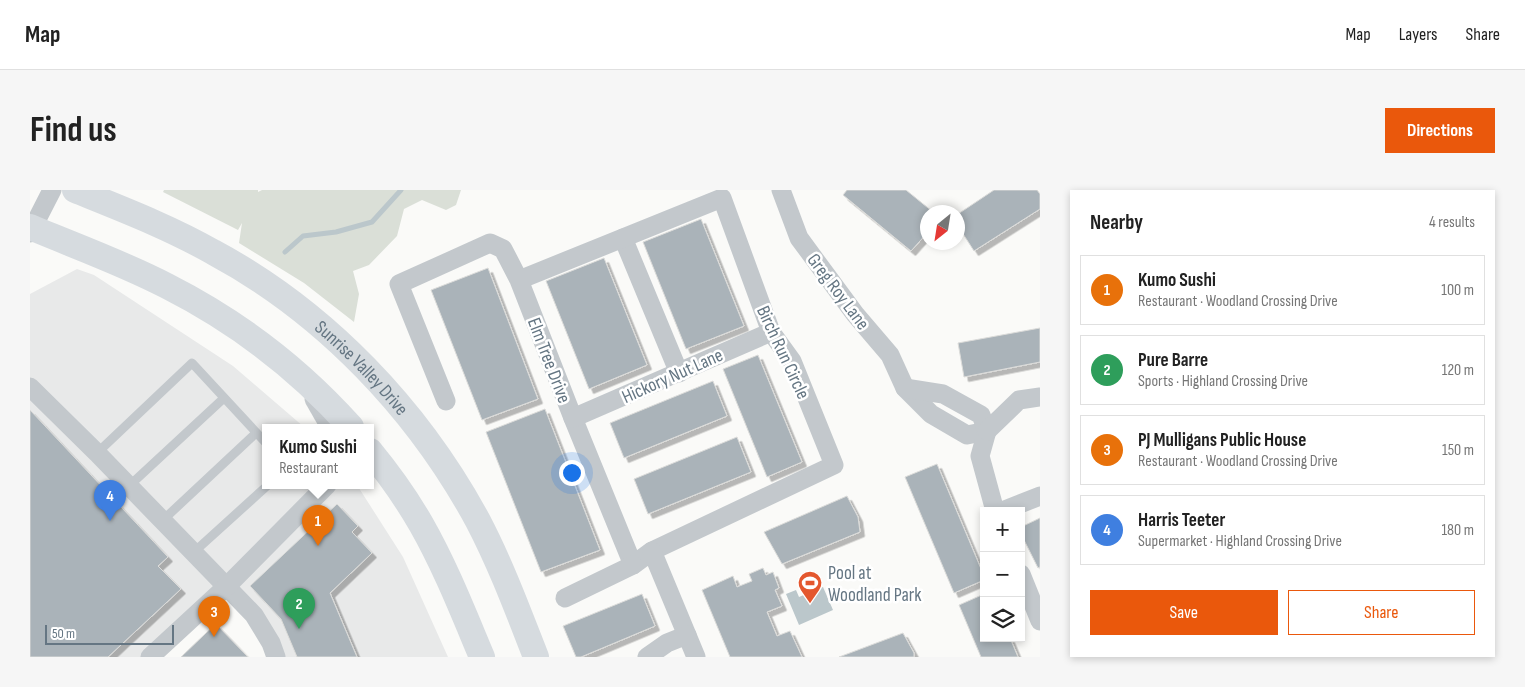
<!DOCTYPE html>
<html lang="en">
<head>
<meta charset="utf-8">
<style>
  body { margin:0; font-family:"Sofia Sans Condensed",sans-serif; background:#f6f6f6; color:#222 }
  .controls { position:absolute; right:15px; bottom:15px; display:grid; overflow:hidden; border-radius:0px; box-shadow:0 2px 8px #0003 }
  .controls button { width:45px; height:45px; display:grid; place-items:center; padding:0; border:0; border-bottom:1px solid #e0e0e0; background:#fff; color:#222; font:25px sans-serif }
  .compass { position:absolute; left:890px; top:15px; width:45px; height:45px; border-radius:50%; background:#fff; box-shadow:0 2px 8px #0003; rotate:210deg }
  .scale { position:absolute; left:15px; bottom:12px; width:129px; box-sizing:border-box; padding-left:5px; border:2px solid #657683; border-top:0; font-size:14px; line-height:18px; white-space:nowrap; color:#657683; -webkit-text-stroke:4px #fff; paint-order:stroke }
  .you { position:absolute; left:541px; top:282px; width:18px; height:18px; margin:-12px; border:4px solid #fff; border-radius:50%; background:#1a73e8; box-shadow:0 0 0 8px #1a73e833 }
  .badge { display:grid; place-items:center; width:32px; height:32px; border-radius:50%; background:#ea580c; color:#fff; font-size:16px; font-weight:700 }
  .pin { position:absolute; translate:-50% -41px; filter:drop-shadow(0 1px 2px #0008) }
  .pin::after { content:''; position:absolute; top:26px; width:18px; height:15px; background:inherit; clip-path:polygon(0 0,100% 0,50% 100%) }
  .popup { position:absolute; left:232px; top:234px; width:112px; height:65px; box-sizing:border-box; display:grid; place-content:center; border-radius:0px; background:#fff; filter:drop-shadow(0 1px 4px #0005); font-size:16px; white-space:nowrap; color:#767676 }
  .popup b { font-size:19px; color:#222 }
  .popup::after { content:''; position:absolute; left:50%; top:100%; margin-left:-10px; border:10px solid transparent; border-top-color:#fff }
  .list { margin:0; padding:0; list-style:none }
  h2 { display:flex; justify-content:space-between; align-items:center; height:65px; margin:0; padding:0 20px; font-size:21px }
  h2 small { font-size:16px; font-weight:400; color:#767676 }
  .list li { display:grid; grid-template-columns:32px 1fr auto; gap:15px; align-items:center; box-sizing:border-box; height:70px; margin:0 10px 10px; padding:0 10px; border:1px solid #e0e0e0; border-radius:0px }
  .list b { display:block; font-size:19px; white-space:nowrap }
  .list p { margin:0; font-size:16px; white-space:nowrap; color:#767676 }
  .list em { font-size:16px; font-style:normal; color:#767676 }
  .actions { display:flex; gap:10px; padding:15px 20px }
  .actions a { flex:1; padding:11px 0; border:1px solid #ea580c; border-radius:0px; text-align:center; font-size:18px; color:#ea580c }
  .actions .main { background:#ea580c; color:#fff }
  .icon { flex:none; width:28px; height:28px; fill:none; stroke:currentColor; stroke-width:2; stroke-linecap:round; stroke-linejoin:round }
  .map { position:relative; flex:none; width:1010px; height:467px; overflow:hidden; border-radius:0px }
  header { display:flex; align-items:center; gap:30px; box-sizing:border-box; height:70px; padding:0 25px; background:#fff; border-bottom:1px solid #e0e0e0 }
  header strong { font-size:24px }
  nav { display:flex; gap:28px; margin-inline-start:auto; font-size:18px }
  .intro { display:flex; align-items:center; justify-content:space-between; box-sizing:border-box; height:120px; padding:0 30px }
  h1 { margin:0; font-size:35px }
  .button { padding:12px 22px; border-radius:0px; background:#ea580c; color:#fff; font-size:18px; font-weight:700 }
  main { display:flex; gap:30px; padding:0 30px }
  aside { flex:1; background:#fff; border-radius:0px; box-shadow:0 2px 8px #0003 }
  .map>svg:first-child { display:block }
  .built { fill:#e8e9e9 }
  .green { fill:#dadfd7 }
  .water { fill:#bbc7cb }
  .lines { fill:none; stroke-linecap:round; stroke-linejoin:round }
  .stream { stroke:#bbc7cb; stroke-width:5 }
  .building { fill:#aab3b9; stroke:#dcdcda; filter:url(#shadow) }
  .service { stroke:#c3c8cc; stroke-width:9 }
  .minor { stroke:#c3c8cc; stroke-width:19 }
  .secondary { stroke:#d6dbdf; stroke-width:26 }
  .labels { text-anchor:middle; stroke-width:5; stroke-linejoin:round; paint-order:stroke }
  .street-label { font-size:19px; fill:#657683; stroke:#fff }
  .poi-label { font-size:19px; fill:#657683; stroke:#fff; text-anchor:start }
</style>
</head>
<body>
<header>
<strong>Map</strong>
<nav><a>Map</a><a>Layers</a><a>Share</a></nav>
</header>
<div class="intro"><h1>Find us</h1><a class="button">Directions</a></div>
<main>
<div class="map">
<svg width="1010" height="467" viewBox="0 0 1010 467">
  <defs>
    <filter id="shadow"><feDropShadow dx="4.5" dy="4.5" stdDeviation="0" flood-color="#0004"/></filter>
  </defs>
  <rect width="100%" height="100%" fill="#fafaf8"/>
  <path class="built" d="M 47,79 L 64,85 L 203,176 L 274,237 L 236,237 L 236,295 L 327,295 L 373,367 L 418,467 L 241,467 L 229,437 L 192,399 L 122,467 L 0,467 L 0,104 Z"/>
  <path class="green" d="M 134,0 L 228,0 L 228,2 L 232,0 L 431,0 L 426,15 L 416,20 L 392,10 L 374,19 L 367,46 L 339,75 L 323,81 L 329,104 L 324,132 L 274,93 L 209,53 L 212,33 L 208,40 L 133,2 Z"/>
  <path class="water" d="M 793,397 L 803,420 L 769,435 L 756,404 L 766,400 L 769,407 Z"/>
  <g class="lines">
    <path class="stream" d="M 255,62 L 273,46 L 306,42 L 342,32 L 371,0"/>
  </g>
  <g class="building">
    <path d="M 817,0 L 876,0 L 903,22 L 898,22 L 898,42 L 881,61 L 813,5 Z"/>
    <path d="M 964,0 L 1007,0 L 1010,4 L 1010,19 L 944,61 L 928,36 L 928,24 Z"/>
    <path d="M 671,29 L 714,136 L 656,159 L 613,52 Z"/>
    <path d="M 574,68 L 617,175 L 559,199 L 516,91 Z"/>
    <path d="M 458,78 L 508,209 L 452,230 L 401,100 Z"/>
    <path d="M 1010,138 L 1010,172 L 934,187 L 928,153 Z"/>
    <path d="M 728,165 L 772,272 L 737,287 L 693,179 Z"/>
    <path d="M 683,191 L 697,226 L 594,268 L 580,233 Z"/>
    <path d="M 515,219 L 570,360 L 511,382 L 456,242 Z"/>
    <path d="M 0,220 L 138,367 L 128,376 L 151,399 L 78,467 L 0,467 Z"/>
    <path d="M 707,247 L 721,282 L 618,324 L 604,289 Z"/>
    <path d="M 907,274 L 954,386 L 954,390 L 924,403 L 875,287 Z"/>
    <path d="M 817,306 L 828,327 L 830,342 L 752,374 L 734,342 Z"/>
    <path d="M 307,314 L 328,336 L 322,342 L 342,363 L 300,403 L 327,467 L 267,467 L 251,429 L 220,396 Z"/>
    <path d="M 1010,328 L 1010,377 L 1008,378 L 991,344 L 991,337 Z"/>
    <path d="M 733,378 L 736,385 L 743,382 L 749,398 L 745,400 L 752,416 L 737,422 L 747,446 L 760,441 L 772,467 L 700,467 L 672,400 L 703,386 L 707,397 L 722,391 L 719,384 Z"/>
    <path d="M 612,404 L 625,436 L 551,467 L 546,467 L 533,436 Z"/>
    <path d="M 954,404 L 954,448 L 980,448 L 988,467 L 951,467 L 929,415 Z"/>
    <path d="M 186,434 L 218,467 L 151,467 L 176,443 Z"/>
    <path d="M 873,443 L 884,463 L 884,467 L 809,467 Z"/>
  </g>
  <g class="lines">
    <g class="service">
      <path d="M 67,263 L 162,173 L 236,253"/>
      <path d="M 99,296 L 194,208"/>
      <path d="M 133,330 L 226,243"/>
      <path d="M 164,362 L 238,295"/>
    </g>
    <g class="minor">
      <path d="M 751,0 L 769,48 L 825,124 L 860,165 L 875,198 L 901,224 L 937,245 L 957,241"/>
      <path d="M 0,43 L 22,0"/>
      <path d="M 593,48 L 649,183"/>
      <path d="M 0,197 L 67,263 L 224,425 L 241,453 L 246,467"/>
      <path d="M 875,198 L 913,204 L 951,225 L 957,241 L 950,266 L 965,321"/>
      <path d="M 284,209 L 300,237"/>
      <path d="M 416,211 L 369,94 L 460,53 L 473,59 L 489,90 L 543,228 L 603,375 L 622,361 L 804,275 L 762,171 L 741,142 L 692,8 L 489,90"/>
      <path d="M 543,228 L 741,142"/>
      <path d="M 957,241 L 989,210 L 1010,207"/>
      <path d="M 972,321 L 1010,306"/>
      <path d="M 622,361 L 666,467"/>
      <path d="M 991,384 L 1010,431"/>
      <path d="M 535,408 L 603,375"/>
      <path d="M 120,467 L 197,396 L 297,295"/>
      <path d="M 617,467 L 637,453 L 657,445"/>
    </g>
    <g class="secondary">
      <path id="s1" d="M 45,0 C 92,19 139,37 183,62 C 295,122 388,220 448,331 C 471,375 488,421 506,467"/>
      <path d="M 0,37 C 45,56 93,73 137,96 C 206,131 269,179 321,237"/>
      <path d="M 340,261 C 359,284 376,308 391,334 C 415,376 433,422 452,467"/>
    </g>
  </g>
  <defs>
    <symbol id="stadium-pin" viewBox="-11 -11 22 30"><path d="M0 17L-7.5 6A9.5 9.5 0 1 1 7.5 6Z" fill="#e4572e" stroke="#fff"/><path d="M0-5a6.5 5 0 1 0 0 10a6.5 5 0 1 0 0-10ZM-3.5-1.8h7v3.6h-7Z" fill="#fff"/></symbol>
  </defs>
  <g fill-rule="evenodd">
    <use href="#stadium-pin" x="766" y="379" width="28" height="38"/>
  </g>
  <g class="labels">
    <g class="street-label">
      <text transform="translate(809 101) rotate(53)" y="7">Greg Roy Lane</text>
      <text transform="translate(754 162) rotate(65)" y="7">Birch Run Circle</text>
      <text transform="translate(520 170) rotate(69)" y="7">Elm Tree Drive</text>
      <text dy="7" stroke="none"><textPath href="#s1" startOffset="341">Sunrise Valley Drive</textPath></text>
      <text transform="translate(642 185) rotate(-24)" y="7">Hickory Nut Lane</text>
    </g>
    <g class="poi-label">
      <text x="798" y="389">Pool at<tspan x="798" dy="22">Woodland Park</tspan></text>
    </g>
  </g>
</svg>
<div class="controls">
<button>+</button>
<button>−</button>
<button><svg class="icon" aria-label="layers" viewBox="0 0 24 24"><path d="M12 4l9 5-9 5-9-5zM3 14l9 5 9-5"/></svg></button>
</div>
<svg class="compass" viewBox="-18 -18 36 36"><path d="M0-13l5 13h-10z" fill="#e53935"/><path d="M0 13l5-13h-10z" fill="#767676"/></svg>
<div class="scale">50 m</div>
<div class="you"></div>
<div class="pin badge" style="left:288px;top:356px;background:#e8710a">1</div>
<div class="popup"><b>Kumo Sushi</b>Restaurant</div>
<div class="pin badge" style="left:269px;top:439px;background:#2e9e5b">2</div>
<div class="pin badge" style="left:184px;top:447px;background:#e8710a">3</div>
<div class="pin badge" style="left:80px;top:331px;background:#3f7fe0">4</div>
</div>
<aside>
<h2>Nearby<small>4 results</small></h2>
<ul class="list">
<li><span class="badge" style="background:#e8710a">1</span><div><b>Kumo Sushi</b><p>Restaurant · Woodland Crossing Drive</p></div><em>100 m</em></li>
<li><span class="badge" style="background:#2e9e5b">2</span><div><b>Pure Barre</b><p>Sports · Highland Crossing Drive</p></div><em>120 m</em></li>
<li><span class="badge" style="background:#e8710a">3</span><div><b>PJ Mulligans Public House</b><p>Restaurant · Woodland Crossing Drive</p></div><em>150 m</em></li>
<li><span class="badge" style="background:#3f7fe0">4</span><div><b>Harris Teeter</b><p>Supermarket · Highland Crossing Drive</p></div><em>180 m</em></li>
</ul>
<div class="actions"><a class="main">Save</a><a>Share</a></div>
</aside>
</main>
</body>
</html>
